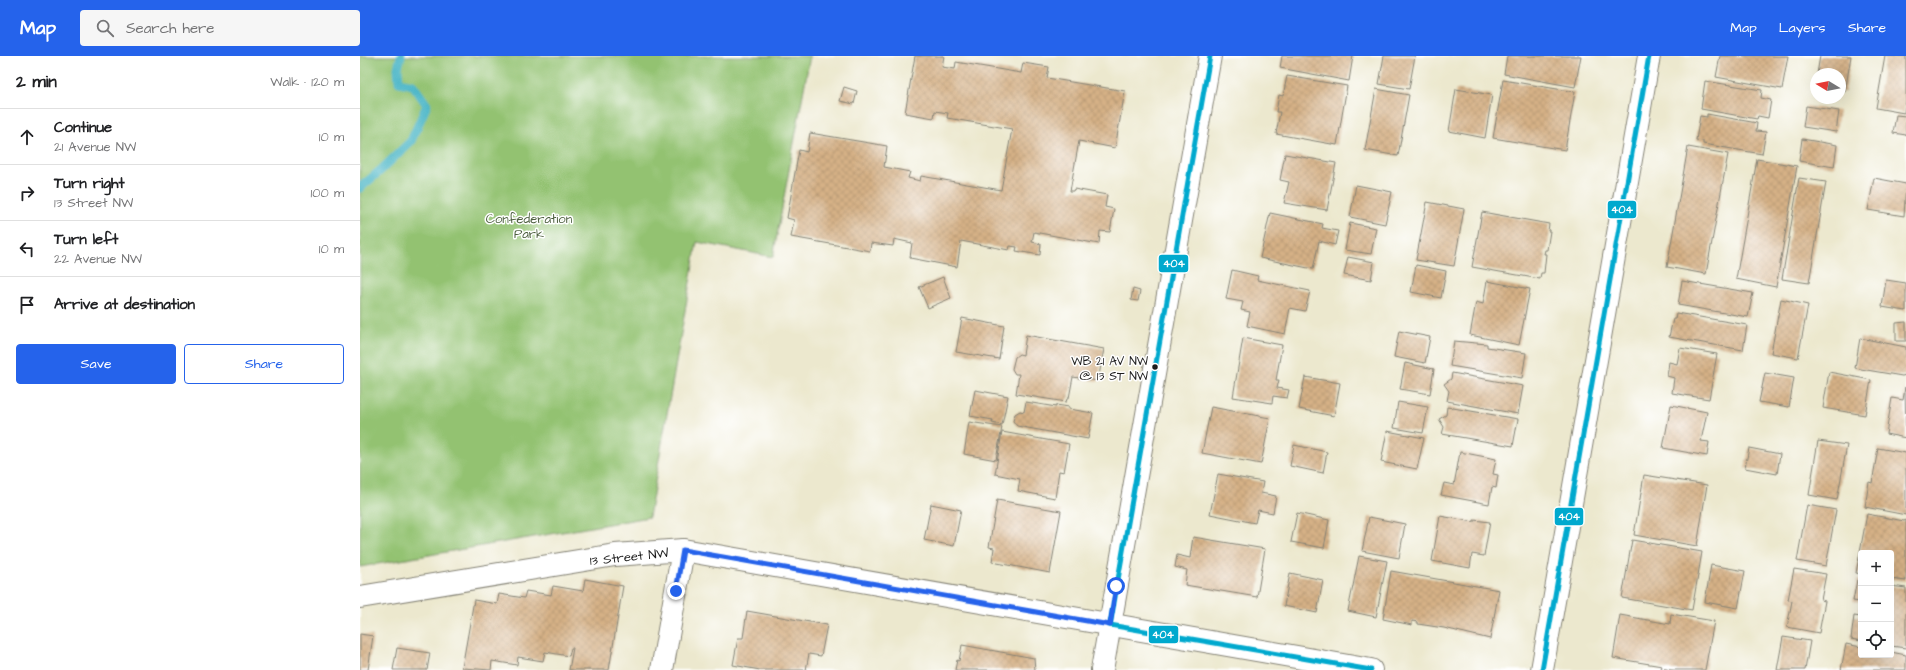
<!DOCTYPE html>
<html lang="en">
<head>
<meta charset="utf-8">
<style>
  body { margin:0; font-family:"Architects Daughter",sans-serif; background:#f6f6f6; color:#202124 }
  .controls { position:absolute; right:12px; bottom:12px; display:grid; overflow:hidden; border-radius:4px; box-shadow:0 4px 16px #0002 }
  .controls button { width:36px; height:36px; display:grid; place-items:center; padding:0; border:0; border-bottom:1px solid #e0e0e0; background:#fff; color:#202124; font:20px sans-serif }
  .compass { position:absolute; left:1450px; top:12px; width:36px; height:36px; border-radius:50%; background:#fff; box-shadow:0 4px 16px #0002; rotate:280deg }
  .stop { position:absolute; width:12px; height:12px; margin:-9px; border:3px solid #2563eb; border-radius:50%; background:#fff }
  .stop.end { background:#2563eb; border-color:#fff; box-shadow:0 1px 4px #0008 }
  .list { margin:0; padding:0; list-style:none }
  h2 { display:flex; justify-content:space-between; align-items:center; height:52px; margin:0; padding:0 16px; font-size:17px }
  h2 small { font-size:13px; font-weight:400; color:#757577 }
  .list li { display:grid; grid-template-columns:26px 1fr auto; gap:12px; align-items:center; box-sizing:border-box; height:56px; padding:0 16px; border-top:1px solid #e0e0e0 }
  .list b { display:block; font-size:15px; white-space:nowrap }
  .list p { margin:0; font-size:13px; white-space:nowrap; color:#757577 }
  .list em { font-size:13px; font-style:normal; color:#757577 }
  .actions { display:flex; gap:8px; padding:12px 16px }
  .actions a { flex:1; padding:9px 0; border:1px solid #2563eb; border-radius:4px; text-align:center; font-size:14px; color:#2563eb }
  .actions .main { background:#2563eb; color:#fff }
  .icon { flex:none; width:22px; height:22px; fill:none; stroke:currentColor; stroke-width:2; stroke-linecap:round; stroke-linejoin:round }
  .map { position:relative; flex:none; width:1546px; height:614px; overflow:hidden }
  header { display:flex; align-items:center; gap:24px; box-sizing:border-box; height:56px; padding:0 20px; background:#2563eb; color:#fff }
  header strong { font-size:19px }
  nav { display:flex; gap:22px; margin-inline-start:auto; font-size:14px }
  .search { width:280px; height:36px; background:#f6f6f6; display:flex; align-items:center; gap:10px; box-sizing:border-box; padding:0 14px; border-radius:4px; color:#757577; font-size:15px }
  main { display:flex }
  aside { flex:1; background:#fff }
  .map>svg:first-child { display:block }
  .park { fill:#93c271; stroke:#586f46 }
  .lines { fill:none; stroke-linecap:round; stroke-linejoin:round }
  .stream { stroke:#49b5c6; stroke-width:9 }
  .building { fill:url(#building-cross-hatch) }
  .minor-casing { stroke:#848275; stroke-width:24 }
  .tertiary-casing { stroke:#848275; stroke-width:24 }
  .minor { stroke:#fff; stroke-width:22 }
  .tertiary { stroke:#fff; stroke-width:22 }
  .bus-1-casing { stroke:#fff; stroke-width:8 }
  .bus-1 { stroke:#00a9ce; stroke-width:5 }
  .route { stroke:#2563eb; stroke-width:5 }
  .bus-dot { fill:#1c1c1c; stroke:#fff; stroke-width:1.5 }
  .labels { text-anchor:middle; stroke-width:3; stroke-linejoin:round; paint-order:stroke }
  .bus-label { font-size:12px; fill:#1c1c1c; stroke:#fff; text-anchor:end }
  .park-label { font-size:13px; fill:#4c5e3e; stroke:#fff }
  .street-label { font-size:13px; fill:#1c1c1c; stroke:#fff }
  .line-badge { stroke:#fff; stroke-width:1.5 }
  .badge-label { font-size:11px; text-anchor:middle; font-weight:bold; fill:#fff }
</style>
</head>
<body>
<header>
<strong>Map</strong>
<div class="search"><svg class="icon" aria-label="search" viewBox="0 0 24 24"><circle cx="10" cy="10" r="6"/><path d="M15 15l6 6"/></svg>Search here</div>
<nav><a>Map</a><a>Layers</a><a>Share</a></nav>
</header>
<main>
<aside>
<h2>2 min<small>Walk · 120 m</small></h2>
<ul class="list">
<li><svg class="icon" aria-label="ahead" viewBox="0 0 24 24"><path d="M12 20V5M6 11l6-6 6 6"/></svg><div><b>Continue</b><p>21 Avenue NW</p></div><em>10 m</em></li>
<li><svg class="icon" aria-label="right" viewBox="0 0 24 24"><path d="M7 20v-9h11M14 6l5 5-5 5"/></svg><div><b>Turn right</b><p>13 Street NW</p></div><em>100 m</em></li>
<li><svg class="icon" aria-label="left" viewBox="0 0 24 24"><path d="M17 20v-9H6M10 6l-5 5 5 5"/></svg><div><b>Turn left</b><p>22 Avenue NW</p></div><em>10 m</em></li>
<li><svg class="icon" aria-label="arrive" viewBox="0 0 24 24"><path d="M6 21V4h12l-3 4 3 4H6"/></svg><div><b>Arrive at destination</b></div></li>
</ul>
<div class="actions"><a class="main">Save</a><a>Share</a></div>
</aside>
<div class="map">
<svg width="1546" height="614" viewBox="0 0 1546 614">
  <defs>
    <pattern id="building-cross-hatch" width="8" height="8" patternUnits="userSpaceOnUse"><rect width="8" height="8" fill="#d5b186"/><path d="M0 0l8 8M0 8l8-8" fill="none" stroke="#b69873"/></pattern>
  </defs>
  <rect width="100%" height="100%" fill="#fff"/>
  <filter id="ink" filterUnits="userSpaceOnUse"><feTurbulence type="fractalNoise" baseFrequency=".025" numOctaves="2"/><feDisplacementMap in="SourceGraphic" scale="8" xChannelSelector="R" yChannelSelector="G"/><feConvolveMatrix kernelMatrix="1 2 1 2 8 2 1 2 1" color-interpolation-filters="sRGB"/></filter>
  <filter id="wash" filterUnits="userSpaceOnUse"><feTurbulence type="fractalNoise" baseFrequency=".012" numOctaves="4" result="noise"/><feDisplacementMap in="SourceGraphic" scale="16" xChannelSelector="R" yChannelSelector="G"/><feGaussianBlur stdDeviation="0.9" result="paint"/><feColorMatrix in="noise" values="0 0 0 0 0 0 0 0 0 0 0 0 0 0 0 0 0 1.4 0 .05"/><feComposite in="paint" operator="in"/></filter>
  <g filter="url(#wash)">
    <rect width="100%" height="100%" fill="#ece8ce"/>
    <path class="park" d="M 0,0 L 450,0 L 413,201 L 337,186 L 289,461 L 0,511 Z"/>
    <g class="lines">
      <path class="stream" d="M 0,132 L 21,114 L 51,85 L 67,49 L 53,29 L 39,26 L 38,12 L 41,0"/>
    </g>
    <g id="blocks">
      <g class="building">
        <path d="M 555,0 L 584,0 L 582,11 L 595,13 L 596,6 L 661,17 L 663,7 L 689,11 L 687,22 L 765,35 L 755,92 L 719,85 L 710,135 L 713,135 L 714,133 L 747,139 L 745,151 L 754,153 L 750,176 L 740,175 L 739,188 L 674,176 L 672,186 L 681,188 L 680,199 L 656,195 L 657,191 L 650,190 L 649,194 L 601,185 L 597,211 L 550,202 L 552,187 L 534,183 L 533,190 L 511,187 L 510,195 L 431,181 L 434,164 L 427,162 L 439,94 L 447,96 L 450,77 L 527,90 L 524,111 L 550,116 L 548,122 L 560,125 L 561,120 L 641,134 L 652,73 L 587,62 L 588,57 L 575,55 L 574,62 L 545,57 Z"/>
        <path d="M 922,0 L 993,0 L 989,25 L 920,12 Z"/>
        <path d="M 1024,0 L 1055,0 L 1049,33 L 1019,28 Z"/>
        <path d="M 1147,0 L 1221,0 L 1215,31 L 1144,18 Z"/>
        <path d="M 1360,0 L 1428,0 L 1422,33 L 1356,21 Z"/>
        <path d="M 1460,0 L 1491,0 L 1485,36 L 1480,36 L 1480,18 L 1457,18 Z"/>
        <path d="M 1525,0 L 1546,0 L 1546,45 L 1544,57 L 1516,52 Z"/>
        <path d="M 927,20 L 987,30 L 977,89 L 916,78 L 920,56 L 916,56 L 919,39 L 923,40 Z"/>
        <path d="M 1143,24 L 1215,36 L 1205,94 L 1133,82 Z"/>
        <path d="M 1345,25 L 1402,34 L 1401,42 L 1411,44 L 1408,62 L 1398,60 L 1397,63 L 1341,53 Z"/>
        <path d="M 484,31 L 497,35 L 494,48 L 480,45 Z"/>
        <path d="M 1016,33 L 1049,39 L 1038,100 L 1005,94 Z"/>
        <path d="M 1096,33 L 1132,39 L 1125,82 L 1089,75 Z"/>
        <path d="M 1446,50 L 1479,55 L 1476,76 L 1443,71 Z"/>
        <path d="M 1347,58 L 1397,67 L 1396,75 L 1406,76 L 1402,98 L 1343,88 L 1343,85 L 1336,84 L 1340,60 L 1347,61 Z"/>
        <path d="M 1536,59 L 1546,60 L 1546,79 L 1533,77 Z"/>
        <path d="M 1442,83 L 1477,89 L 1474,111 L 1439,105 Z"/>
        <path d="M 1328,91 L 1368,98 L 1346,218 L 1307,211 Z"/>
        <path d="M 925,98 L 976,107 L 967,154 L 924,147 L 929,126 L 920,124 Z"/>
        <path d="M 1397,103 L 1437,110 L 1416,231 L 1376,223 Z"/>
        <path d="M 1439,122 L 1466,126 L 1449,227 L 1422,223 Z"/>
        <path d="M 1514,122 L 1546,128 L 1544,160 L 1508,154 Z"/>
        <path d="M 996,129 L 1032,136 L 1025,168 L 990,161 Z"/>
        <path d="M 1067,146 L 1104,153 L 1094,210 L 1056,204 Z"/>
        <path d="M 1122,156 L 1189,168 L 1188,175 L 1190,175 L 1187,194 L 1185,194 L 1184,198 L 1186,198 L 1184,217 L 1181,217 L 1180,223 L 1112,211 Z"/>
        <path d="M 910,157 L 963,168 L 962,172 L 978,175 L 975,189 L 959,185 L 953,213 L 900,202 Z"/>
        <path d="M 990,167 L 1016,172 L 1011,198 L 985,194 Z"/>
        <path d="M 988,201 L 1014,206 L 1011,224 L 984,219 Z"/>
        <path d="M 1056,209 L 1086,215 L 1081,242 L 1051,236 Z"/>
        <path d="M 872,214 L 898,220 L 897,224 L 950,235 L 945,255 L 930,252 L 925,278 L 887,270 L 890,256 L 881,254 L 883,246 L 866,243 Z"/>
        <path d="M 583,221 L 591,242 L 568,252 L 559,231 Z"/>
        <path d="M 1526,224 L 1546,227 L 1546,255 L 1522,251 Z"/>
        <path d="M 1127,225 L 1170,233 L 1159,289 L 1110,279 L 1116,246 L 1123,248 Z"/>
        <path d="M 1322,225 L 1393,237 L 1388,261 L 1318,249 Z"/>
        <path d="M 773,233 L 780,235 L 778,245 L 771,244 Z"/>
        <path d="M 1421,243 L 1448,249 L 1438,302 L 1411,297 Z"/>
        <path d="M 1316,257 L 1387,269 L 1383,294 L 1309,281 L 1313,263 L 1315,263 Z"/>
        <path d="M 602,262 L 644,270 L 639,303 L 596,296 Z"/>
        <path d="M 1546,266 L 1546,285 L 1536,285 L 1536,267 Z"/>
        <path d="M 1039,275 L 1070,281 L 1065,307 L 1034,301 Z"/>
        <path d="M 666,279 L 744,293 L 738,325 L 713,321 L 709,342 L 707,343 L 706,346 L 656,338 L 659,318 L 655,318 L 652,313 L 655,301 L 659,298 L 663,299 Z"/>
        <path d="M 883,282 L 922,289 L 916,324 L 919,324 L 917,332 L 929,334 L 927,342 L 913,340 L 912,347 L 873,341 Z"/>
        <path d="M 1500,282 L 1546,291 L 1546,319 L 1542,320 L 1495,312 Z"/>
        <path d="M 1094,285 L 1127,288 L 1127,291 L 1166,297 L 1162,322 L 1090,310 Z"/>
        <path d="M 1320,292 L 1357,298 L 1349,343 L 1312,337 L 1314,322 L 1307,320 L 1309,306 L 1317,308 Z"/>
        <path d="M 1045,307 L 1074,313 L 1070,338 L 1040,333 Z"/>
        <path d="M 1469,316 L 1511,324 L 1505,359 L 1463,352 Z"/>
        <path d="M 1092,317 L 1163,330 L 1158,358 L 1087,345 L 1089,335 L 1084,328 L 1091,323 Z"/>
        <path d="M 1405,317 L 1434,322 L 1429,351 L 1399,346 Z"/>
        <path d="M 945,321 L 980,327 L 974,360 L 939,353 Z"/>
        <path d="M 1545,331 L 1546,382 L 1526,378 L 1532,342 L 1543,344 Z"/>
        <path d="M 615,334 L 648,340 L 642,369 L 632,367 L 633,364 L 610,360 Z"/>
        <path d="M 666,346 L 696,351 L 696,349 L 709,351 L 709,353 L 733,357 L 728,383 L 657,370 L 653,365 L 655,358 L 660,355 L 664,356 Z"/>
        <path d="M 1038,346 L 1068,351 L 1063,377 L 1034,372 Z"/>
        <path d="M 1311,349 L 1347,356 L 1341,385 L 1349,386 L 1347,400 L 1303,392 Z"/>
        <path d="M 851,351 L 910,362 L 901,408 L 842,397 Z"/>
        <path d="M 1087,351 L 1158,363 L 1153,390 L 1082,378 L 1084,371 L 1079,363 L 1086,359 Z"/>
        <path d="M 609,366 L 642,371 L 636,404 L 604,398 Z"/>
        <path d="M 1027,375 L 1064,382 L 1057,413 L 1021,406 Z"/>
        <path d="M 642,376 L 709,388 L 704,416 L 699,415 L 695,442 L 658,435 L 660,423 L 635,418 Z"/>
        <path d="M 1458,385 L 1487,389 L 1477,444 L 1449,439 Z"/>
        <path d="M 934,389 L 967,396 L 963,417 L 930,410 Z"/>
        <path d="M 1389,392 L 1420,398 L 1417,418 L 1385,412 Z"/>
        <path d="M 1518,392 L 1546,397 L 1546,459 L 1505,451 L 1509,426 L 1512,427 Z"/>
        <path d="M 1100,396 L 1136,403 L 1133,418 L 1138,419 L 1136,432 L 1132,431 L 1129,448 L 1081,439 L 1084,427 L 1094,429 Z"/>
        <path d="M 858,418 L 903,426 L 901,437 L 916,440 L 913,457 L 898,454 L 895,467 L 850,458 Z"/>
        <path d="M 1284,419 L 1347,429 L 1337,490 L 1274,479 Z"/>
        <path d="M 637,444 L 701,455 L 690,517 L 632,506 L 634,492 L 629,491 Z"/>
        <path d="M 571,448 L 601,454 L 594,490 L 564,484 Z"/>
        <path d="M 1447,449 L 1476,454 L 1466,510 L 1437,505 Z"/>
        <path d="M 937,457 L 969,464 L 964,492 L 931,486 Z"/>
        <path d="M 1507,458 L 1544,465 L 1546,464 L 1546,525 L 1531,523 L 1531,497 L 1501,497 L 1501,518 L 1496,517 Z"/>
        <path d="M 1080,460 L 1114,466 L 1114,464 L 1130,466 L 1124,500 L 1112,498 L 1110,512 L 1072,505 Z"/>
        <path d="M 1009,461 L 1045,468 L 1039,502 L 1002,495 Z"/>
        <path d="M 833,481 L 905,493 L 897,541 L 825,529 L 827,514 L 815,511 L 817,499 L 830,502 Z"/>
        <path d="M 1272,484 L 1342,496 L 1332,554 L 1262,542 Z"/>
        <path d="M 999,500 L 1027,505 L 1016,561 L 988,555 Z"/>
        <path d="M 1351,509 L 1385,515 L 1378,552 L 1345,546 Z"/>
        <path d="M 1434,513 L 1466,518 L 1461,544 L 1465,545 L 1459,577 L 1427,571 L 1432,545 L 1428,544 Z"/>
        <path d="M 1031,515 L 1139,534 L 1130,583 L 1084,572 L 1058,568 L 1058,566 L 1052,565 L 1052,569 L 1023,563 Z"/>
        <path d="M 930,517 L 963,524 L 957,557 L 924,550 Z"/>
        <path d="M 225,523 L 263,530 L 249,614 L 209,614 L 213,592 L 211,592 L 209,600 L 185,596 L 183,605 L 158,601 L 157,609 L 132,605 L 131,614 L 102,612 L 114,544 L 137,548 L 139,538 L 164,542 L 166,535 L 191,539 L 193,530 L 223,535 Z"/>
        <path d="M 1497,524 L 1501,525 L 1501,555 L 1499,554 L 1500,546 L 1493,545 Z"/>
        <path d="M 1531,530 L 1546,532 L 1546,592 L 1531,590 Z"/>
        <path d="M 387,555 L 467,569 L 461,600 L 449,598 L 446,614 L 400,614 L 373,609 L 378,582 L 383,582 Z"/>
        <path d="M 1311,558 L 1354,565 L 1345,614 L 1311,614 L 1301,612 L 1302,610 L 1253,602 L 1260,559 L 1310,568 Z"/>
        <path d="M 1494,560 L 1501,561 L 1501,585 L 1491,583 Z"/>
        <path d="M 0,578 L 13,580 L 8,614 L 0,614 Z"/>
        <path d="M 1423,581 L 1450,585 L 1445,614 L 1417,614 Z"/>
        <path d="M 1486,588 L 1501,591 L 1501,599 L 1531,599 L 1531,596 L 1546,599 L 1546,614 L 1481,614 Z"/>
        <path d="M 602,589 L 674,602 L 675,614 L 595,614 L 597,604 L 599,605 Z"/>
        <path d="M 37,592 L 70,597 L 67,614 L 33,614 Z"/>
      </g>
    </g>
  </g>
  <g filter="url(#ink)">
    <use href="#blocks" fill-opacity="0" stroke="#848275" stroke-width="1"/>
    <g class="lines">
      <defs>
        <g id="minor">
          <path d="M 0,541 L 255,499 L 323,494 L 1011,614"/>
          <path d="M 302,614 L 323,494"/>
          <path d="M 742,614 L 850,0"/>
        </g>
        <path id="tertiary" d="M 1182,614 L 1289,0"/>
      </defs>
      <use href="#minor" class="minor-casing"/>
      <use href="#tertiary" class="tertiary-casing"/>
      <use href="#minor" class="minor"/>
      <use href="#tertiary" class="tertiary"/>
      <defs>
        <g id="bus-1">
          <path d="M 850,0 L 750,569 L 1011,614"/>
          <path d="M 1182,614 L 1289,0"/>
        </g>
      </defs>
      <use href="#bus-1" class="bus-1-casing"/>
      <use href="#bus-1" class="bus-1"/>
    </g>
  </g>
  <g class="lines" filter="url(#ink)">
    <path class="route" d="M 316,535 L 323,494 L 750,569 L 756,530"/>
  </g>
  <circle class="bus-dot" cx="795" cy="311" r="3.5"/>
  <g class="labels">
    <g class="bus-label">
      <text x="788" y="309">WB 21 AV NW<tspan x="788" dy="15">@ 13 ST NW</tspan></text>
    </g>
    <g class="park-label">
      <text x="169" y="167">Confederation<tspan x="169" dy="15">Park</tspan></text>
    </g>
    <g class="street-label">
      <text transform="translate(269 500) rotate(-6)" y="5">13 Street NW</text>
    </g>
  </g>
  <g class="line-badge">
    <rect x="1247" y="144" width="30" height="19" rx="4" fill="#00a9ce"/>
    <rect x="798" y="198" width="31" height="19" rx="4" fill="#00a9ce"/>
    <rect x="1194" y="451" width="30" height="19" rx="4" fill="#00a9ce"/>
    <rect x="788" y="569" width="31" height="19" rx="4" fill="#00a9ce"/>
  </g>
  <g class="badge-label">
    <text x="1262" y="157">404</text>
    <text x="814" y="211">404</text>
    <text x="1209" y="464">404</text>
    <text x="803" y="582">404</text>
  </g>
</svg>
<div class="controls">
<button>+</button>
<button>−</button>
<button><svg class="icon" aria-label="locate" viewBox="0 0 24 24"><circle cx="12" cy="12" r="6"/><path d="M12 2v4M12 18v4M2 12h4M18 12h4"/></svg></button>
</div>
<svg class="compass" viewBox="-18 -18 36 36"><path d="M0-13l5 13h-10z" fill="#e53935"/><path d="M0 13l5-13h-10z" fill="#757577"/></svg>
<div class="stop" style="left:756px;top:530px"></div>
<div class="stop end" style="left:316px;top:535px"></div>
</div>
</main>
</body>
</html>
